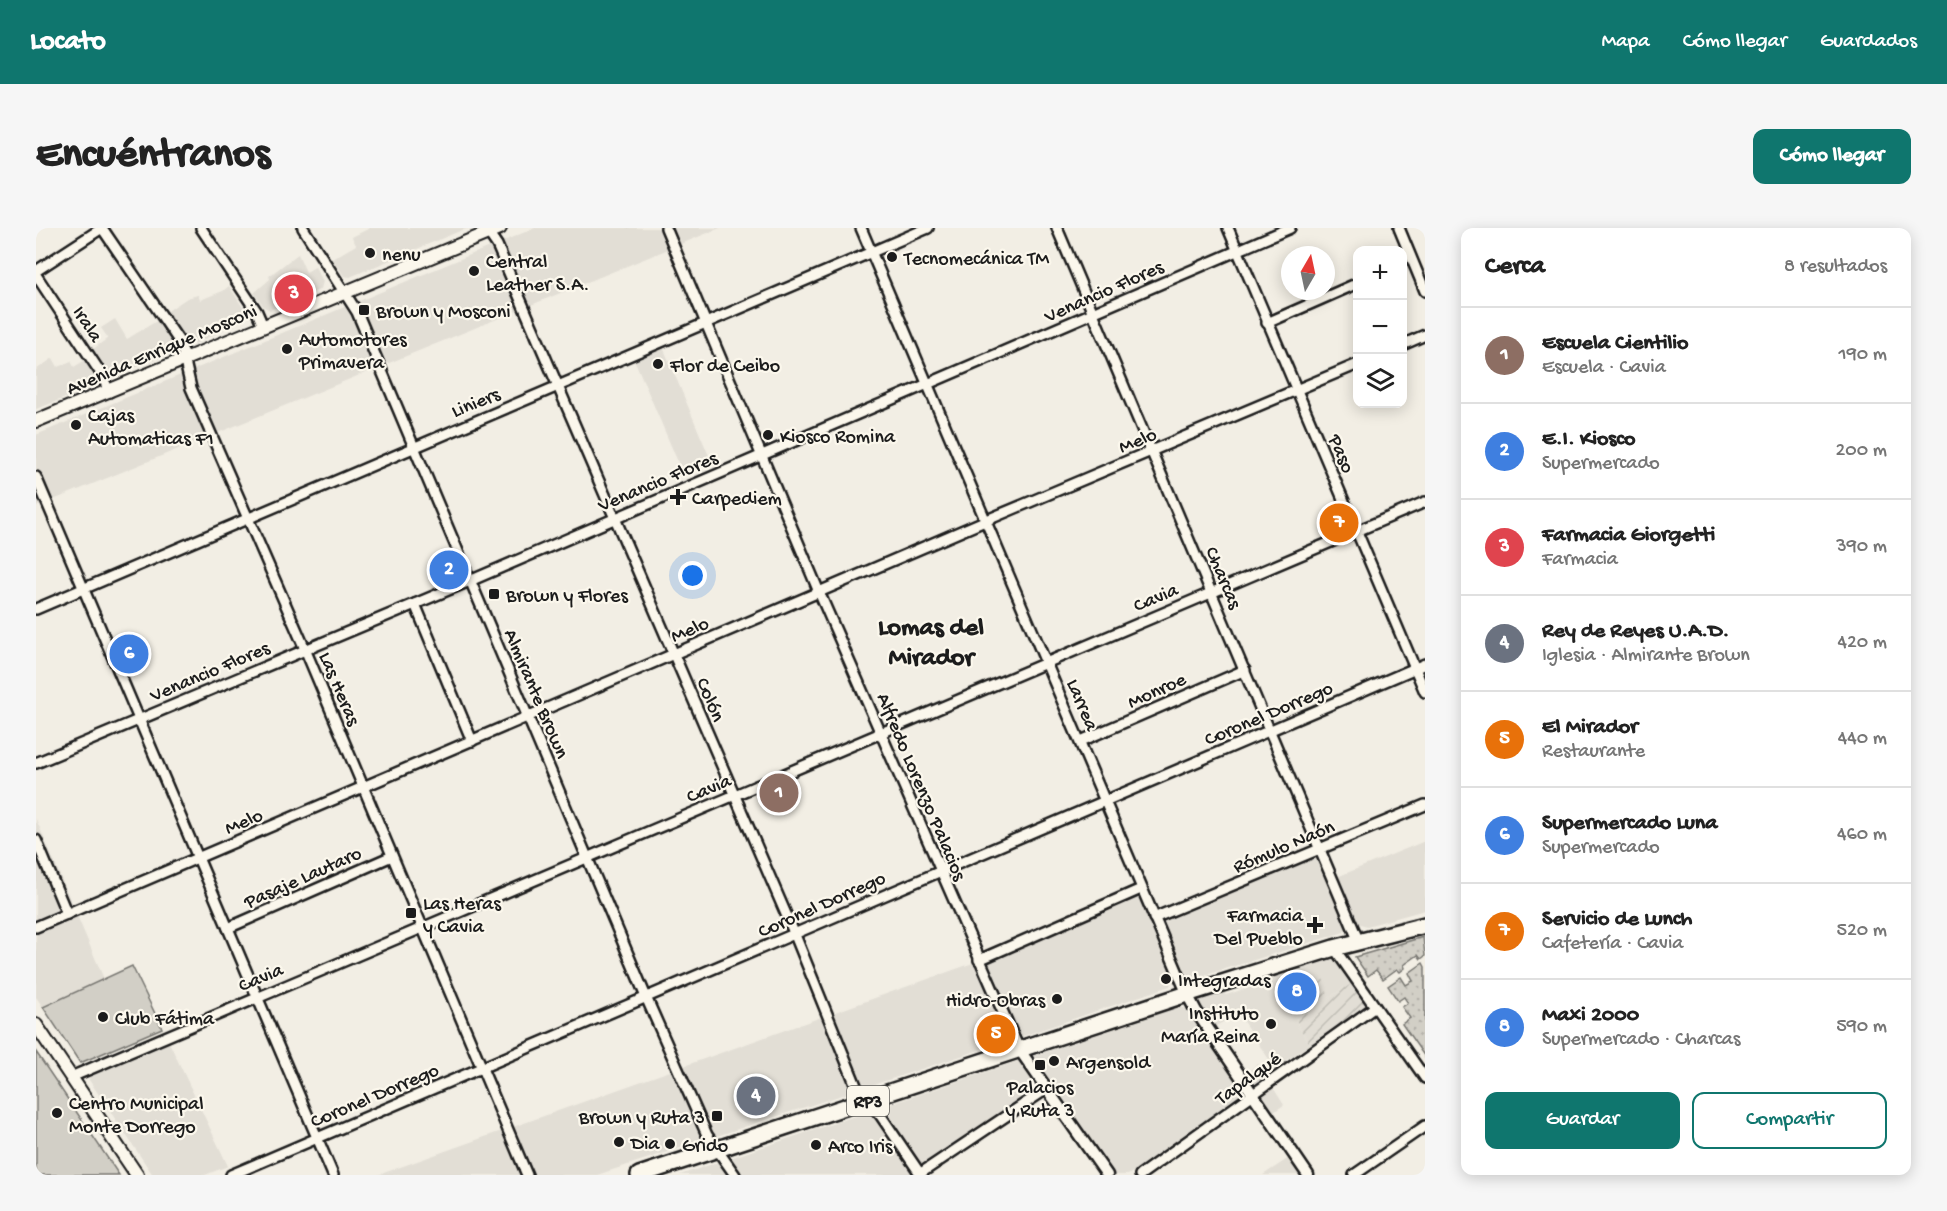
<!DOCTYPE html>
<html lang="es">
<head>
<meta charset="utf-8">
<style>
  body { margin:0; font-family:"Gochi Hand",sans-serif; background:#f6f6f6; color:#222 }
  .controls { position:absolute; right:18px; top:18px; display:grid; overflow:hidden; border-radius:12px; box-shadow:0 3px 15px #0003 }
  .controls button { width:54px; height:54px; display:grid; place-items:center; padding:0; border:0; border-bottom:2px solid #e0e0e0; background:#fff; color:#222; font:30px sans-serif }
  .compass { position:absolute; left:1245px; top:18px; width:54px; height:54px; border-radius:50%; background:#fff; box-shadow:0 3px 15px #0003; rotate:9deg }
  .you { position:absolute; left:657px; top:348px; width:21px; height:21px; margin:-15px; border:4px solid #fff; border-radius:50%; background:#1a73e8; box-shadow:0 0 0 9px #1a73e833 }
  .badge { display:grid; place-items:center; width:39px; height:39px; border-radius:50%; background:#0f766e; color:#fff; font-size:20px; font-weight:700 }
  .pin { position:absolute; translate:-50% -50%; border:3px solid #fff; box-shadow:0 2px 6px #0006 }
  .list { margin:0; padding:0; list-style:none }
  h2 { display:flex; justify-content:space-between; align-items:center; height:78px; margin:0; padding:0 24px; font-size:26px }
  h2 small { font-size:20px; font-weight:400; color:#767676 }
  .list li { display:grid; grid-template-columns:39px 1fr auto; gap:18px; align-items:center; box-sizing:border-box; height:96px; padding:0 24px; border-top:2px solid #e0e0e0 }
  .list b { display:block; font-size:22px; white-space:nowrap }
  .list p { margin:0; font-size:20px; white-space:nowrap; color:#767676 }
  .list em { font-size:20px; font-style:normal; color:#767676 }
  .actions { display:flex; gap:12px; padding:18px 24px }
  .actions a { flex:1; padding:14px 0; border:2px solid #0f766e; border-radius:12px; text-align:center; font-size:21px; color:#0f766e }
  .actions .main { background:#0f766e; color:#fff }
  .icon { flex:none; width:33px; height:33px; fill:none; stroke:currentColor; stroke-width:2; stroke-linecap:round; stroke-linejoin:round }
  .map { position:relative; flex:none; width:1389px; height:947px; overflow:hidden; border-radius:12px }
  header { display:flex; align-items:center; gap:36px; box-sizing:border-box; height:84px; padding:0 30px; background:#0f766e; color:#fff }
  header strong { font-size:28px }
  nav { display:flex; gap:33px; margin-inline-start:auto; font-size:21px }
  .intro { display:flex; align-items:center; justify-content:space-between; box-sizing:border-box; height:144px; padding:0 36px }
  h1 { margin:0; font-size:42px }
  .button { padding:15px 27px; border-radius:12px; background:#0f766e; color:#fff; font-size:21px; font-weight:700 }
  main { display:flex; gap:36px; padding:0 36px }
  aside { flex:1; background:#fff; border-radius:12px; box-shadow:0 3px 15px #0003 }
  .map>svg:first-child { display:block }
  .built { fill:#e2ded5 }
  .industrial { fill:url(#industrial-furrows) }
  .grass { fill:url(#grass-dots); stroke:#777671; stroke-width:1.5 }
  .garden { fill:#d2cfc6; stroke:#777671; stroke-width:1.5 }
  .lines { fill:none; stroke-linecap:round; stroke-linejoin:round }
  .minor-casing { stroke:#1c1c1c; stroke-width:14 }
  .tertiary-casing { stroke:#1c1c1c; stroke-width:15 }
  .secondary-casing { stroke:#1c1c1c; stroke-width:16 }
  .trunk-casing { stroke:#1c1c1c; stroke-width:20 }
  .minor { stroke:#fbf7ec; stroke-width:9 }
  .tertiary { stroke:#fbf7ec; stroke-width:10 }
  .secondary { stroke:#fbf7ec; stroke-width:12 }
  .trunk { stroke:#fbf7ec; stroke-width:15 }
  .poi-dot { fill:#1c1c1c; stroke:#fbf7ec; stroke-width:2 }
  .labels { text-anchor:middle; stroke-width:4.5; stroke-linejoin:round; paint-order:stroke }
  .shield { fill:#fbf7ec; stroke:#5f5e5a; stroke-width:1.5 }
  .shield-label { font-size:18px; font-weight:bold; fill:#1c1c1c }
  .poi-label { font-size:20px; fill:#1c1c1c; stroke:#fbf7ec; text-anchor:start }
  .street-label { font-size:20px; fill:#1c1c1c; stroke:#fbf7ec }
  .district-label { font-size:26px; font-weight:bold; fill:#1c1c1c; stroke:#fbf7ec }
</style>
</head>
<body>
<header>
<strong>Locato</strong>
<nav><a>Mapa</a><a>Cómo llegar</a><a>Guardados</a></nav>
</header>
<div class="intro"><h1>Encuéntranos</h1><a class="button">Cómo llegar</a></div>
<main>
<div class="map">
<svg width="1389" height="947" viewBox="0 0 1389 947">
  <defs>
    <pattern id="industrial-furrows" width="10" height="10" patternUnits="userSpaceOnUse" patternTransform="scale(1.5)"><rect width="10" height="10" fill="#e2ded5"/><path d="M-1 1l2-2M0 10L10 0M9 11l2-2" fill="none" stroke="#c1beb6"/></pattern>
    <pattern id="grass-dots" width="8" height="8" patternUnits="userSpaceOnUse" patternTransform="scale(1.5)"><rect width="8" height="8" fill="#d2cfc6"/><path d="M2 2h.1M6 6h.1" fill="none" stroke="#b4b1aa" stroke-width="1.8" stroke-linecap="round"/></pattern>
  </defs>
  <rect width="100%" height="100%" fill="#f2eee4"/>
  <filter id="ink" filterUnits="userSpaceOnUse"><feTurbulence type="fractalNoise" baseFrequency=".0167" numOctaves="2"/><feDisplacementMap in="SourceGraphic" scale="12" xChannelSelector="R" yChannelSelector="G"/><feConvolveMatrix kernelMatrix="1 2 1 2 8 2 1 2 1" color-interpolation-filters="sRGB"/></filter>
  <g filter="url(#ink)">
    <g class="built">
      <path d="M 334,0 L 431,0 L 314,49 L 308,48 L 296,31 L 320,17 L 316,9 Z"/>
      <path d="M 499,0 L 684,0 L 0,279 L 0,207 Z"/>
      <path d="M 262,26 L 270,44 L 279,39 L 287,53 L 285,61 L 234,82 L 228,79 L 218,65 L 234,51 L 233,48 Z"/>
      <path d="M 193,58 L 210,84 L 208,91 L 157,117 L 149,115 L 130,84 L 151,70 L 162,67 L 164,72 L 187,63 Z"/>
      <path d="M 79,91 L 91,111 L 124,91 L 141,119 L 140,124 L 74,149 L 56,122 L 72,110 L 65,100 Z"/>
      <path d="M 627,119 L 676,235 L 648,248 L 598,131 Z"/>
      <path d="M 17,130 L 22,139 L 35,133 L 38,139 L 51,131 L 62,155 L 61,158 L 0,181 L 0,142 Z"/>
      <path d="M 0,591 L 68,751 L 7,779 L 0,769 Z"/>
      <path d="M 1389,613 L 1389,682 L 1331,698 L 1321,695 L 1301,649 Z"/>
      <path d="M 1280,627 L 1284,630 L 1312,696 L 1308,704 L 1157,751 L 1146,748 L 1124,693 L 1128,688 Z"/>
      <path d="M 1091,670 L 1104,670 L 1137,750 L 1134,758 L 984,809 L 980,807 L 948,735 L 951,731 Z"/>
      <path d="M 1295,728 L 1299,729 L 1318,754 L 1293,770 L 1257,776 L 1262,798 L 1274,816 L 1239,840 L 1202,786 L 1176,800 L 1161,777 L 1162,772 L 1187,764 L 1190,767 L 1232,753 L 1230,750 Z"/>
      <path d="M 937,735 L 970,805 L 965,815 L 561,947 L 342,947 Z"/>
      <path d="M 1143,779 L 1154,782 L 1208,861 L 1209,867 L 1092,947 L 1077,947 L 1014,855 L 872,947 L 644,947 Z"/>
      <path d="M 131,810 L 192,938 L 169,947 L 117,947 L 53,852 L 54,846 Z"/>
      <path d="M 1222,836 L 1231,849 L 1221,855 L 1215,855 L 1209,846 Z"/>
      <path d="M 1236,858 L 1248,877 L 1233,887 L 1223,868 Z"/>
      <path d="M 1253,930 L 1264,947 L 1227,947 Z"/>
    </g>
    <path class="industrial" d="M 1287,750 L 1293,770 L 1318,754 L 1333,775 L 1330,781 L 1276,819 L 1262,798 L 1257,776 L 1269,772 L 1265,756 Z"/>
    <g class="grass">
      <path d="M 1387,709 L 1389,728 L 1385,731 L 1382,727 L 1368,737 L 1369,740 L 1364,744 L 1361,741 L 1347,751 L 1340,742 L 1332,748 L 1319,729 Z"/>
      <path d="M 1387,735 L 1389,739 L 1389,829 L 1366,796 L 1374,790 L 1366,779 L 1372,775 L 1368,769 L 1362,773 L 1352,758 L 1365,749 L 1370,757 L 1377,753 L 1373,745 Z"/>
    </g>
    <g class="garden">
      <path d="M 96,738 L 126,800 L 44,835 L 7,779 Z"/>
      <path d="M 0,824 L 83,947 L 0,947 Z"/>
    </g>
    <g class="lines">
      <defs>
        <g id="minor">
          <path d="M 66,0 L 145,116 L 155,160 L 269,421 L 491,947"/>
          <path d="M 165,0 L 221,84 L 227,98"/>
          <path d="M 267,0 L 321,84 L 610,769 L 671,907 L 699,947"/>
          <path d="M 630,0 L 783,364 L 983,821"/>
          <path d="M 825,0 L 1151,766"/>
          <path d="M 1021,0 L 1323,714"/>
          <path d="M 1192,0 L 1389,464"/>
          <path d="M 1363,0 L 1389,63"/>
          <path d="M 450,1 L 461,17 L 759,707 L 821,860 L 845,888 L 885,947"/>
          <path d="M 0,43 L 66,0"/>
          <path d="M 0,47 L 66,147 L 73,164"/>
          <path d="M 1231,95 L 1322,55"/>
          <path d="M 1366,117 L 1389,107"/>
          <path d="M 0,249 L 297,947"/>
          <path d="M 379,376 L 436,513"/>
          <path d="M 0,381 L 892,0"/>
          <path d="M 1045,513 L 1209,442"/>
          <path d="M 0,535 L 436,352 L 1254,0"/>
          <path d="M 0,612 L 31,686"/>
          <path d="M 1118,690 L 1389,577"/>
          <path d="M 0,699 L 951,292 L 1322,136"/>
          <path d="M 192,700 L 356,628"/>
          <path d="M 1298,720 L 1389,850"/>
          <path d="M 943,732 L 1105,661"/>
          <path d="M 35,849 L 1389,274"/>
          <path d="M 195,947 L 1389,436"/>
          <path d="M 882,947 L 1012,860"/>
          <path d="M 1104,947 L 1339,779"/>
          <path d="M 1318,947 L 1389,898"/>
        </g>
        <g id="tertiary">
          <path d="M 1151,766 L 1160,783 L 1272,947"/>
          <path d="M 983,821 L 1071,947"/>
        </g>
        <g id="secondary">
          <path d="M 0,193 L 464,0"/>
          <path d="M 0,797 L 101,947"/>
        </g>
        <path id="trunk" d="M 603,947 L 1151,766 L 1298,720 L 1389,697"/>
      </defs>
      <use href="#minor" class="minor-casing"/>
      <use href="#tertiary" class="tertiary-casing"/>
      <use href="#secondary" class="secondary-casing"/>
      <use href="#trunk" class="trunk-casing"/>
      <use href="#minor" class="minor"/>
      <use href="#tertiary" class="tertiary"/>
      <use href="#secondary" class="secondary"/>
      <use href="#trunk" class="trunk"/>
    </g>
  </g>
  <g class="poi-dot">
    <circle cx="334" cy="25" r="6"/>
    <circle cx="856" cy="29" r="6"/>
    <circle cx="438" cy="43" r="6"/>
    <rect x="322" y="76" width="12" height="12" rx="3"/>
    <circle cx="251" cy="121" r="6"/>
    <circle cx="622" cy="136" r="6"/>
    <circle cx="40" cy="197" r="6"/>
    <circle cx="732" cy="207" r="6"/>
    <path d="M639 260h6v6h6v6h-6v6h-6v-6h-6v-6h6z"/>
    <rect x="452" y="360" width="12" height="12" rx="3"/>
    <rect x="369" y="679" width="12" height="12" rx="3"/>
    <path d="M1276 688h6v6h6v6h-6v6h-6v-6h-6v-6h6z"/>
    <circle cx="1130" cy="751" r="6"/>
    <circle cx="1021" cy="771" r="6"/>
    <circle cx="67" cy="789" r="6"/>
    <circle cx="1235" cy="796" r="6"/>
    <circle cx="1018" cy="833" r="6"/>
    <rect x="998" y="831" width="12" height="12" rx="3"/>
    <circle cx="21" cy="885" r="6"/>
    <rect x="675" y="882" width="12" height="12" rx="3"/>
    <circle cx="583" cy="914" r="6"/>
    <circle cx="634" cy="916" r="6"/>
    <circle cx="780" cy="917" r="6"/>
  </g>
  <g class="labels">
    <rect class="shield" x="811" y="858" width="42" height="30" rx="4.5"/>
    <g class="shield-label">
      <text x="832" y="879">RP3</text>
    </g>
    <g class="poi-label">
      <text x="346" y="32">nenu</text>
      <text x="868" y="36">Tecnomecánica TM</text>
      <text x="450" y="39">Central<tspan x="450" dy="23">Leather S.A.</tspan></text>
      <text x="340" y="89">Brown y Mosconi</text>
      <text x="263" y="117">Automotores<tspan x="263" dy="23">Primavera</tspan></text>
      <text x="634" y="143">Flor de Ceibo</text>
      <text x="52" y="193">Cajas<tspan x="52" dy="23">Automaticas F1</tspan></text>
      <text x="744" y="214">Kiosco Romina</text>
      <text x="656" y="276">Carpediem</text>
      <text x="470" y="373">Brown y Flores</text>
      <text x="387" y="681">Las Heras<tspan x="387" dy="23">y Cavia</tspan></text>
      <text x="1267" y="693" text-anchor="end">Farmacia<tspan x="1267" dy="23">Del Pueblo</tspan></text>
      <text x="1142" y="758">Integradas</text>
      <text x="1009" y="778" text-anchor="end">Hidro-Obras</text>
      <text x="1223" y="791" text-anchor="end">Instituto<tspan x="1223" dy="23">María Reina</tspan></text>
      <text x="79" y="796">Club Fátima</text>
      <text x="1030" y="840">Argensold</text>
      <text x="1004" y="865" text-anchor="middle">Palacios<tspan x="1004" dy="23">y Ruta 3</tspan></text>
      <text x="33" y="881">Centro Municipal<tspan x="33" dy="23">Monte Dorrego</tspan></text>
      <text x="669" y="895" text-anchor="end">Brown y Ruta 3</text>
      <text x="595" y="921">Dia</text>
      <text x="646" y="923">Grido</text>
      <text x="792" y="924">Arco Iris</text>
    </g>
    <g class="street-label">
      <text transform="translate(1067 62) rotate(-24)" y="7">Venancio Flores</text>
      <text transform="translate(53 95) rotate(57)" y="7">Irala</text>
      <text transform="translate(125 120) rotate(-23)" y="7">Avenida Enrique Mosconi</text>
      <text transform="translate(439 173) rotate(-22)" y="7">Liniers</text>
      <text transform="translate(1101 211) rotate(-22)" y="7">Melo</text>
      <text transform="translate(1307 225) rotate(67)" y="7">Paso</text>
      <text transform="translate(621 252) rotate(-23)" y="7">Venancio Flores</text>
      <text transform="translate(1189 349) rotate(67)" y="7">Charcas</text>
      <text transform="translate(1119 368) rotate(-23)" y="7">Cavia</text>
      <text transform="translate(653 400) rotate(-23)" y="7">Melo</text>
      <text transform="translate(173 442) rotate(-23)" y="7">Venancio Flores</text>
      <text transform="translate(305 460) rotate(67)" y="7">Las Heras</text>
      <text transform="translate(1120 461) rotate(-24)" y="7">Monroe</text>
      <text transform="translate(502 465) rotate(67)" y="7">Almirante Brown</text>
      <text transform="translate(676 471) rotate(67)" y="7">Colón</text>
      <text transform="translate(1048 476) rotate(67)" y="7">Larrea</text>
      <text transform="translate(1232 484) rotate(-23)" y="7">Coronel Dorrego</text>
      <text transform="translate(887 558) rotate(67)" y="7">Alfredo Lorenzo Palacios</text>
      <text transform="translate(672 559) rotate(-23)" y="7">Cavia</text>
      <text transform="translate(207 592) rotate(-23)" y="7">Melo</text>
      <text transform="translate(1247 617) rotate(-23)" y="7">Rómulo Naón</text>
      <text transform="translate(266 648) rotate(-24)" y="7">Pasaje Lautaro</text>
      <text transform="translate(785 675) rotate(-24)" y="7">Coronel Dorrego</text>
      <text transform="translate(224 748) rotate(-23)" y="7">Cavia</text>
      <text transform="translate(1211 849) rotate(-36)" y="7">Tapalqué</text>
      <text transform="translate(338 866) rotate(-23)" y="7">Coronel Dorrego</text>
    </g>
    <g class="district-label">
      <text x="895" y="406">Lomas del<tspan x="895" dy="30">Mirador</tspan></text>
    </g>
  </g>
</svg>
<div class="controls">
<button>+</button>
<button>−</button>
<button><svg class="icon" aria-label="layers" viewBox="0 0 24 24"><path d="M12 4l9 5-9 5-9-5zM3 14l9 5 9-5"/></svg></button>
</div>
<svg class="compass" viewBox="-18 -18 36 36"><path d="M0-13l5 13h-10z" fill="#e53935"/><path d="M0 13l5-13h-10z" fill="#767676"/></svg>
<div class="you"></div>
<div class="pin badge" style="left:743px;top:565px;background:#8d6e63">1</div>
<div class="pin badge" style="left:413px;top:342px;background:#3f7fe0">2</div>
<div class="pin badge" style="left:258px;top:66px;background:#e0444e">3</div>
<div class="pin badge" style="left:720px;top:868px;background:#6b7280">4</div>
<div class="pin badge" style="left:960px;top:806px;background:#e8710a">5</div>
<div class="pin badge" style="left:93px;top:426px;background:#3f7fe0">6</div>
<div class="pin badge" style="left:1303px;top:295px;background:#e8710a">7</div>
<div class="pin badge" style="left:1261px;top:764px;background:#3f7fe0">8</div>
</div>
<aside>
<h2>Cerca<small>8 resultados</small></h2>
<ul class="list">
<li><span class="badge" style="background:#8d6e63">1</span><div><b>Escuela Cientilio</b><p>Escuela · Cavia</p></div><em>190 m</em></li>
<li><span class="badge" style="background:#3f7fe0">2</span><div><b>E.I. Kiosco</b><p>Supermercado</p></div><em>200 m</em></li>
<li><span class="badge" style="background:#e0444e">3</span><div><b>Farmacia Giorgetti</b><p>Farmacia</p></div><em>390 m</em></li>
<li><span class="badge" style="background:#6b7280">4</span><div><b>Rey de Reyes U.A.D.</b><p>Iglesia · Almirante Brown</p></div><em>420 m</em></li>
<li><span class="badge" style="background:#e8710a">5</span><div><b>El Mirador</b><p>Restaurante</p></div><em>440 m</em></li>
<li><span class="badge" style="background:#3f7fe0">6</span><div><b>Supermercado Luna</b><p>Supermercado</p></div><em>460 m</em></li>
<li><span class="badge" style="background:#e8710a">7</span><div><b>Servicio de Lunch</b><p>Cafetería · Cavia</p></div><em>520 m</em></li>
<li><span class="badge" style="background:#3f7fe0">8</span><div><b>Maxi 2000</b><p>Supermercado · Charcas</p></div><em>590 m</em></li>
</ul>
<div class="actions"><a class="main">Guardar</a><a>Compartir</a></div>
</aside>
</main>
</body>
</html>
